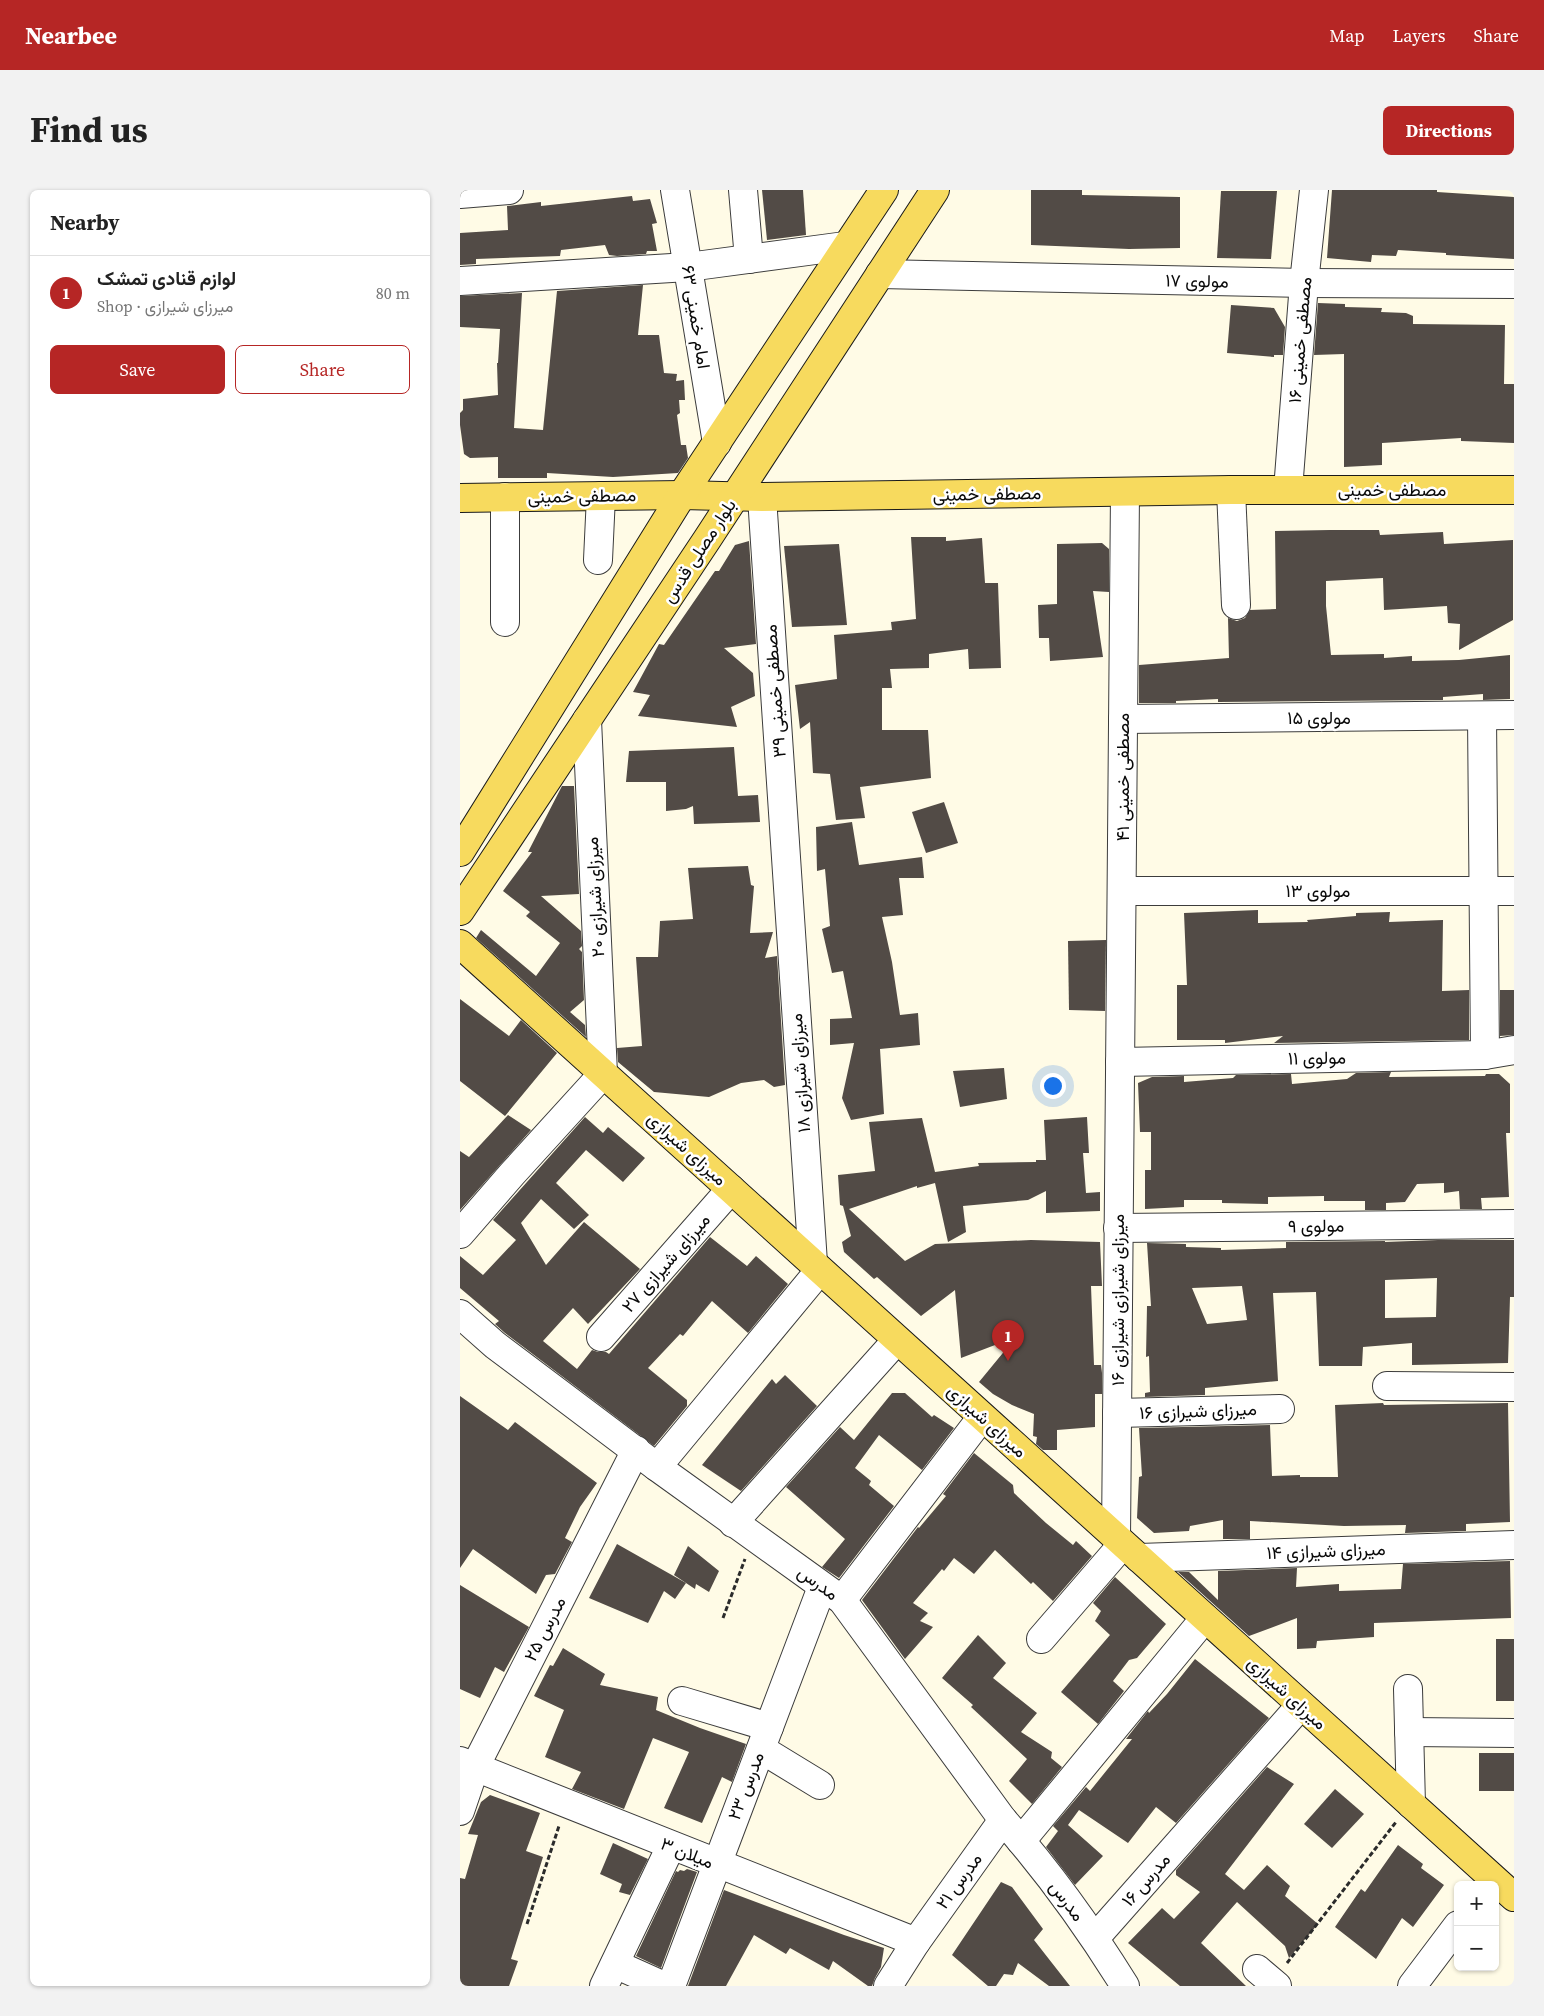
<!DOCTYPE html>
<html lang="en">
<head>
<meta charset="utf-8">
<style>
  body { margin:0; font-family:"Source Serif 4",Vazirmatn,serif; background:#f2f2f2; color:#222 }
  .controls { position:absolute; right:15px; bottom:15px; display:grid; overflow:hidden; border-radius:8px; box-shadow:0 1px 4px #0004 }
  .controls button { width:45px; height:45px; display:grid; place-items:center; padding:0; border:0; border-bottom:1px solid #e0e0e0; background:#fff; color:#222; font:25px sans-serif }
  .you { position:absolute; left:592px; top:895px; width:18px; height:18px; margin:-12px; border:4px solid #fff; border-radius:50%; background:#1a73e8; box-shadow:0 0 0 8px #1a73e833 }
  .badge { display:grid; place-items:center; width:32px; height:32px; border-radius:50%; background:#b62625; color:#fff; font-size:16px; font-weight:700 }
  .pin { position:absolute; translate:-50% -41px; filter:drop-shadow(0 1px 2px #0008) }
  .pin::after { content:''; position:absolute; top:26px; width:18px; height:15px; background:inherit; clip-path:polygon(0 0,100% 0,50% 100%) }
  .list { margin:0; padding:0; list-style:none }
  h2 { display:flex; justify-content:space-between; align-items:center; height:65px; margin:0; padding:0 20px; font-size:21px }
  h2 small { font-size:16px; font-weight:400; color:#767676 }
  .list li { display:grid; grid-template-columns:32px 1fr auto; gap:15px; align-items:center; box-sizing:border-box; height:75px; padding:0 20px; border-top:1px solid #e0e0e0 }
  .list b { display:block; font-size:19px; white-space:nowrap }
  .list p { margin:0; font-size:16px; white-space:nowrap; color:#767676 }
  .list em { font-size:16px; font-style:normal; color:#767676 }
  .actions { display:flex; gap:10px; padding:15px 20px }
  .actions a { flex:1; padding:11px 0; border:1px solid #b62625; border-radius:8px; text-align:center; font-size:18px; color:#b62625 }
  .actions .main { background:#b62625; color:#fff }
  .map { position:relative; flex:none; width:1054px; height:1796px; overflow:hidden; border-radius:8px }
  header { display:flex; align-items:center; gap:30px; box-sizing:border-box; height:70px; padding:0 25px; background:#b62625; color:#fff }
  header strong { font-size:24px }
  nav { display:flex; gap:28px; margin-inline-start:auto; font-size:18px }
  .intro { display:flex; align-items:center; justify-content:space-between; box-sizing:border-box; height:120px; padding:0 30px }
  h1 { margin:0; font-size:35px }
  .button { padding:12px 22px; border-radius:8px; background:#b62625; color:#fff; font-size:18px; font-weight:700 }
  main { display:flex; gap:30px; padding:0 30px }
  aside { flex:1; background:#fff; border-radius:8px; box-shadow:0 1px 4px #0004 }
  .map>svg:first-child { display:block }
  .building { fill:#524b46; fill-rule:evenodd }
  .lines { fill:none; stroke-linecap:round; stroke-linejoin:round }
  .minor-casing { stroke:#3c3c3c; stroke-width:30 }
  .major-casing { stroke:#1a1a1a; stroke-width:30 }
  .path { stroke:#2b2b2b; stroke-width:3; stroke-dasharray:5 2.5; stroke-linecap:butt }
  .minor { stroke:#fff; stroke-width:28 }
  .major { stroke:#f7da5e; stroke-width:28 }
  .labels { text-anchor:middle; stroke-width:5; stroke-linejoin:round; paint-order:stroke }
  .street-label { font-size:18px; fill:#090909; stroke:#fff }
</style>
</head>
<body>
<header>
<strong>Nearbee</strong>
<nav><a>Map</a><a>Layers</a><a>Share</a></nav>
</header>
<div class="intro"><h1>Find us</h1><a class="button">Directions</a></div>
<main>
<aside>
<h2>Nearby<small></small></h2>
<ul class="list">
<li><span class="badge">1</span><div><b>لوازم قنادی تمشک</b><p>Shop · میرزای شیرازی</p></div><em>80 m</em></li>
</ul>
<div class="actions"><a class="main">Save</a><a>Share</a></div>
</aside>
<div class="map">
<svg width="1054" height="1796" viewBox="0 0 1054 1796">
  <rect width="100%" height="100%" fill="#fffbe6"/>
  <g class="building">
    <path d="M 302,0 L 343,0 L 346,45 L 307,50 Z"/>
    <path d="M 571,0 L 622,0 L 622,5 L 720,7 L 720,58 L 669,59 L 571,55 Z"/>
    <path d="M 872,0 L 977,0 L 977,2 L 1054,7 L 1054,69 L 986,65 L 986,63 L 938,60 L 936,66 L 912,65 L 911,72 L 867,68 Z"/>
    <path d="M 761,1 L 817,1 L 811,69 L 757,68 Z"/>
    <path d="M 172,6 L 173,11 L 190,9 L 197,33 L 192,34 L 197,61 L 187,61 L 186,64 L 157,66 L 149,65 L 145,55 L 101,60 L 100,66 L 16,69 L 16,74 L 0,75 L 0,43 L 48,40 L 47,16 L 81,12 L 81,16 Z"/>
    <path d="M 183,95 L 178,145 L 199,145 L 204,183 L 217,184 L 216,191 L 224,190 L 225,210 L 219,210 L 220,223 L 217,225 L 221,255 L 226,255 L 228,268 L 218,283 L 153,287 L 87,283 L 87,288 L 38,288 L 38,267 L 10,268 L 4,264 L 0,235 L 0,223 L 3,220 L 3,209 L 38,205 L 37,173 L 38,173 L 40,139 L 0,137 L 0,106 L 62,103 L 54,238 L 83,240 L 97,101 Z"/>
    <path d="M 858,113 L 885,114 L 885,117 L 922,118 L 921,122 L 946,123 L 953,126 L 953,134 L 1045,135 L 1044,194 L 1054,194 L 1054,253 L 1001,251 L 1001,248 L 922,253 L 922,275 L 884,277 L 884,164 L 854,165 Z"/>
    <path d="M 771,115 L 814,118 L 825,137 L 823,165 L 814,165 L 814,167 L 767,163 Z"/>
    <path d="M 870,340 L 919,340 L 920,345 L 983,342 L 984,354 L 1053,350 L 1053,430 L 999,460 L 1000,434 L 988,433 L 987,416 L 924,420 L 923,388 L 866,391 L 866,416 L 871,465 L 924,464 L 924,468 L 952,466 L 952,471 L 999,470 L 1050,465 L 1050,509 L 1023,510 L 1023,504 L 983,507 L 983,510 L 758,512 L 758,509 L 716,511 L 716,513 L 679,513 L 679,475 L 769,468 L 768,428 L 777,431 L 785,428 L 790,420 L 816,419 L 815,341 Z"/>
    <path d="M 451,347 L 486,347 L 486,351 L 522,348 L 525,393 L 538,393 L 541,478 L 509,479 L 508,459 L 469,464 L 469,478 L 430,479 L 432,498 L 422,498 L 422,540 L 468,540 L 471,588 L 400,597 L 405,628 L 376,630 L 370,584 L 353,583 L 350,532 L 340,539 L 335,495 L 377,489 L 374,445 L 432,440 L 431,432 L 456,429 Z"/>
    <path d="M 289,351 L 296,454 L 264,458 L 293,483 L 295,506 L 271,517 L 277,537 L 178,526 L 190,505 L 173,502 L 199,454 L 204,455 L 255,381 L 259,381 L 275,355 Z"/>
    <path d="M 642,353 L 649,359 L 649,402 L 633,401 L 643,467 L 590,471 L 589,448 L 579,448 L 578,415 L 597,414 L 597,354 Z"/>
    <path d="M 379,354 L 387,435 L 332,437 L 324,356 Z"/>
    <path d="M 274,557 L 278,606 L 298,605 L 300,632 L 234,634 L 233,616 L 226,619 L 206,621 L 206,592 L 166,592 L 169,561 Z"/>
    <path d="M 102,596 L 114,596 L 119,704 L 81,706 L 121,741 L 122,756 L 119,759 L 122,762 L 124,810 L 110,822 L 125,835 L 126,847 L 16,748 L 21,740 L 76,786 L 100,753 L 66,726 L 70,722 L 43,701 L 72,662 L 68,662 Z"/>
    <path d="M 484,612 L 498,653 L 466,663 L 452,622 Z"/>
    <path d="M 392,632 L 399,675 L 462,667 L 464,688 L 439,688 L 443,725 L 422,727 L 432,772 L 440,825 L 458,823 L 460,855 L 420,859 L 424,924 L 391,930 L 382,908 L 394,853 L 370,855 L 370,829 L 392,828 L 383,781 L 372,783 L 362,739 L 370,736 L 365,679 L 357,681 L 356,637 Z"/>
    <path d="M 288,676 L 291,695 L 294,696 L 290,743 L 313,742 L 305,768 L 317,766 L 325,895 L 314,897 L 304,890 L 281,893 L 249,907 L 194,902 L 158,872 L 157,858 L 182,856 L 176,767 L 198,767 L 200,731 L 233,729 L 228,678 Z"/>
    <path d="M 798,720 L 798,733 L 848,732 L 847,730 L 896,726 L 896,723 L 930,722 L 929,732 L 983,730 L 982,801 L 1009,800 L 1009,850 L 814,853 L 823,846 L 765,853 L 765,850 L 717,850 L 717,795 L 727,795 L 724,723 Z"/>
    <path d="M 646,750 L 645,821 L 609,820 L 608,751 Z"/>
    <path d="M 1040,800 L 1054,800 L 1054,845 L 1040,846 Z"/>
    <path d="M 0,809 L 49,846 L 61,830 L 97,863 L 45,926 L 0,891 Z"/>
    <path d="M 544,878 L 547,909 L 500,917 L 493,881 Z"/>
    <path d="M 931,882 L 929,887 L 1025,886 L 1026,884 L 1039,884 L 1050,894 L 1050,943 L 1046,943 L 1049,1007 L 1021,1008 L 1022,1019 L 1000,1019 L 999,1001 L 984,1003 L 984,993 L 957,994 L 945,1012 L 926,1013 L 926,1020 L 905,1020 L 905,1011 L 864,1011 L 864,1006 L 808,1007 L 808,1014 L 762,1013 L 762,1010 L 724,1010 L 724,1017 L 685,1019 L 685,980 L 691,980 L 691,942 L 680,942 L 678,893 L 692,887 L 724,886 L 724,892 L 773,888 L 776,885 L 831,884 L 832,894 L 887,889 L 896,883 Z"/>
    <path d="M 48,925 L 71,940 L 0,1020 L 0,961 L 9,967 Z"/>
    <path d="M 125,927 L 143,943 L 148,937 L 185,968 L 163,992 L 126,960 L 96,993 L 129,1025 L 114,1039 L 81,1009 L 61,1033 L 86,1075 L 124,1032 L 180,1079 L 128,1134 L 113,1118 L 83,1151 L 117,1179 L 132,1160 L 138,1162 L 146,1162 L 149,1164 L 250,1047 L 287,1076 L 296,1066 L 328,1094 L 288,1143 L 252,1111 L 223,1146 L 220,1144 L 188,1178 L 227,1210 L 227,1216 L 194,1256 L 45,1143 L 35,1134 L 39,1131 L 0,1098 L 0,1066 L 23,1085 L 56,1050 L 33,1030 Z"/>
    <path d="M 627,927 L 629,963 L 623,963 L 626,1003 L 640,1002 L 640,1021 L 586,1023 L 586,1001 L 568,1010 L 503,1016 L 506,1042 L 488,1052 L 475,993 L 457,998 L 457,996 L 389,1019 L 445,1071 L 475,1054 L 571,1050 L 640,1052 L 642,1096 L 631,1096 L 634,1175 L 641,1175 L 642,1183 L 642,1204 L 635,1204 L 635,1237 L 597,1240 L 597,1260 L 583,1260 L 576,1254 L 577,1247 L 573,1246 L 574,1224 L 552,1215 L 533,1204 L 519,1192 L 556,1147 L 501,1168 L 495,1100 L 461,1126 L 417,1087 L 414,1089 L 384,1062 L 382,1052 L 391,1046 L 383,1016 L 380,1015 L 378,985 L 415,981 L 409,932 L 462,928 L 475,982 L 519,976 L 518,973 L 576,972 L 576,970 L 586,970 L 584,930 Z"/>
    <path d="M 978,1050 L 1054,1050 L 1054,1107 L 1050,1107 L 1048,1173 L 952,1175 L 952,1153 L 903,1157 L 902,1176 L 859,1176 L 856,1102 L 813,1103 L 818,1191 L 745,1198 L 745,1205 L 685,1207 L 685,1203 L 690,1202 L 689,1166 L 686,1167 L 687,1116 L 691,1116 L 687,1053 L 726,1054 L 726,1057 L 761,1058 L 761,1060 L 826,1058 L 826,1052 L 925,1051 L 925,1052 ZM 977,1088 L 976,1127 L 925,1128 L 925,1090 ZM 782,1096 L 787,1130 L 747,1134 L 732,1098 Z"/>
    <path d="M 325,1185 L 357,1216 L 281,1301 L 242,1275 L 312,1189 L 316,1194 Z"/>
    <path d="M 432,1203 L 445,1203 L 472,1227 L 474,1225 L 494,1238 L 462,1280 L 419,1245 L 395,1278 L 411,1291 L 409,1295 L 434,1316 L 379,1388 L 362,1377 L 385,1349 L 326,1297 L 380,1237 L 394,1250 Z"/>
    <path d="M 0,1206 L 48,1240 L 55,1232 L 137,1293 L 120,1317 L 105,1348 L 112,1352 L 95,1384 L 86,1385 L 76,1404 L 13,1359 L 0,1378 Z"/>
    <path d="M 923,1213 L 924,1215 L 1048,1213 L 1050,1332 L 1006,1334 L 1006,1341 L 945,1343 L 946,1335 L 884,1336 L 790,1331 L 790,1349 L 763,1349 L 763,1330 L 730,1336 L 729,1341 L 694,1343 L 677,1328 L 679,1287 L 682,1286 L 679,1238 L 810,1235 L 812,1286 L 840,1285 L 840,1287 L 878,1287 L 875,1215 Z"/>
    <path d="M 514,1263 L 553,1295 L 554,1303 L 586,1333 L 613,1355 L 616,1351 L 632,1366 L 593,1411 L 573,1392 L 571,1394 L 535,1360 L 514,1384 L 494,1368 L 484,1381 L 482,1379 L 453,1413 L 468,1423 L 460,1431 L 473,1437 L 445,1469 L 402,1410 L 458,1337 L 459,1338 L 486,1306 L 483,1304 L 486,1300 Z"/>
    <path d="M 157,1354 L 226,1393 L 215,1409 L 204,1401 L 188,1433 L 129,1408 Z"/>
    <path d="M 228,1356 L 259,1381 L 249,1402 L 236,1394 L 235,1399 L 214,1385 Z"/>
    <path d="M 1050,1371 L 1051,1428 L 914,1433 L 914,1447 L 857,1451 L 856,1458 L 837,1459 L 837,1428 L 789,1446 L 718,1382 L 729,1382 L 758,1410 L 758,1381 L 837,1378 L 836,1397 L 879,1394 L 879,1401 L 941,1399 L 943,1374 Z"/>
    <path d="M 655,1387 L 706,1434 L 677,1468 L 669,1470 L 653,1491 L 664,1501 L 638,1534 L 601,1502 L 650,1445 L 635,1431 L 641,1421 L 633,1413 Z"/>
    <path d="M 0,1395 L 69,1437 L 44,1482 L 35,1477 L 20,1508 L 0,1499 Z"/>
    <path d="M 518,1445 L 546,1473 L 533,1488 L 577,1523 L 561,1542 L 592,1562 L 591,1568 L 602,1577 L 572,1614 L 549,1591 L 567,1569 L 511,1517 L 513,1515 L 482,1488 Z"/>
    <rect x="1036" y="1449" width="18" height="62"/>
    <path d="M 103,1458 L 145,1484 L 140,1495 L 198,1507 L 196,1520 L 240,1538 L 286,1554 L 272,1592 L 262,1587 L 242,1633 L 204,1618 L 229,1562 L 193,1548 L 164,1619 L 112,1599 L 121,1582 L 85,1567 L 104,1520 L 74,1506 L 90,1475 L 93,1476 Z"/>
    <path d="M 735,1469 L 809,1528 L 716,1633 L 696,1617 L 668,1653 L 619,1620 L 608,1635 L 643,1666 L 615,1695 L 586,1657 L 598,1641 L 593,1636 L 626,1597 L 630,1601 L 672,1549 L 666,1549 L 688,1521 L 689,1523 L 707,1504 Z"/>
    <rect x="1019" y="1563" width="35" height="38"/>
    <path d="M 807,1577 L 834,1594 L 765,1684 L 784,1700 L 807,1675 L 830,1696 L 825,1706 L 858,1734 L 829,1768 L 825,1756 L 777,1712 L 741,1753 L 786,1796 L 720,1796 L 668,1753 L 702,1718 L 714,1729 L 740,1702 L 716,1685 L 716,1680 Z"/>
    <path d="M 875,1599 L 904,1624 L 872,1658 L 844,1634 Z"/>
    <path d="M 30,1605 L 80,1623 L 66,1661 L 83,1667 L 51,1769 L 58,1771 L 49,1796 L 0,1796 L 0,1688 L 5,1689 L 18,1645 L 8,1644 L 21,1612 Z"/>
    <path d="M 153,1653 L 188,1669 L 170,1705 L 159,1702 L 162,1694 L 140,1684 Z"/>
    <path d="M 938,1655 L 963,1674 L 961,1678 L 984,1695 L 953,1737 L 942,1728 L 916,1769 L 875,1737 L 901,1699 L 905,1702 Z"/>
    <path d="M 227,1679 L 237,1682 L 201,1778 L 176,1766 L 216,1681 L 218,1682 L 220,1680 L 224,1681 Z"/>
    <path d="M 541,1692 L 552,1697 L 583,1739 L 574,1750 L 610,1796 L 589,1796 L 558,1773 L 553,1785 L 544,1784 L 536,1796 L 528,1796 L 492,1765 Z"/>
    <path d="M 264,1700 L 384,1745 L 424,1758 L 421,1777 L 415,1788 L 412,1796 L 408,1796 L 373,1771 L 369,1780 L 330,1758 L 326,1764 L 294,1745 L 266,1796 L 228,1796 Z"/>
  </g>
  <g class="lines">
    <defs>
      <g id="minor">
        <path d="M 215,0 L 257,253"/>
        <path d="M 283,0 L 289,69"/>
        <path d="M 0,4 L 49,0"/>
        <path d="M 420,84 L 844,93 L 1054,94"/>
        <path d="M 0,91 L 228,77 L 385,56"/>
        <path d="M 771,300 L 776,415"/>
        <path d="M 828,300 L 844,93 L 854,0"/>
        <path d="M 45,307 L 45,432"/>
        <path d="M 302,307 L 353,1073"/>
        <path d="M 138,370 L 141,306"/>
        <path d="M 1022,526 L 1025,865"/>
        <path d="M 663,529 L 1054,525"/>
        <path d="M 662,701 L 1054,701"/>
        <path d="M 660,872 L 1025,865 L 1054,860"/>
        <path d="M 658,1038 L 1054,1034"/>
        <path d="M 0,1044 L 52,984 L 143,884 L 127,530"/>
        <path d="M 0,1124 L 35,1155 L 197,1277 L 382,1410 L 543,1630 C 588,1681 629,1738 665,1796"/>
        <path d="M 141,1147 L 271,999"/>
        <path d="M 927,1196 L 1054,1197"/>
        <path d="M 657,1223 L 820,1219"/>
        <path d="M 197,1277 L 360,1080"/>
        <path d="M 273,1333 L 437,1150"/>
        <path d="M 656,1348 L 665,302"/>
        <path d="M 679,1368 L 1054,1355"/>
        <path d="M 382,1410 L 522,1227"/>
        <path d="M 581,1449 L 663,1354"/>
        <path d="M 948,1499 L 951,1614"/>
        <path d="M 222,1511 L 309,1537"/>
        <path d="M 949,1542 L 1054,1543"/>
        <path d="M 301,1559 L 360,1595"/>
        <path d="M 0,1571 L 456,1752"/>
        <path d="M 0,1621 L 15,1577 L 176,1260"/>
        <path d="M 561,1651 L 745,1428"/>
        <path d="M 635,1748 L 841,1515"/>
        <path d="M 155,1774 L 204,1796"/>
        <path d="M 797,1779 L 817,1796"/>
        <path d="M 144,1796 L 211,1656"/>
        <path d="M 211,1796 L 362,1397"/>
        <path d="M 428,1796 L 456,1752 L 543,1630"/>
        <path d="M 952,1796 L 998,1735"/>
      </g>
      <g id="major">
        <path d="M 0,308 L 222,305 L 302,307 L 771,300 L 1054,300"/>
        <path d="M 0,662 L 222,305 L 424,0"/>
        <path d="M 0,721 L 248,348 L 475,0"/>
        <path d="M 0,754 L 1054,1707"/>
      </g>
    </defs>
    <use href="#minor" class="minor-casing"/>
    <use href="#major" class="major-casing"/>
    <g class="path">
      <path d="M 263,1428 L 285,1369"/>
      <path d="M 67,1734 L 99,1636"/>
      <path d="M 827,1773 L 936,1632"/>
    </g>
    <use href="#minor" class="minor"/>
    <use href="#major" class="major"/>
  </g>
  <g class="labels">
    <g class="street-label">
      <text transform="translate(737 91) rotate(1)" y="6">مولوی ۱۷</text>
      <text transform="translate(236 127) rotate(81)" y="6">امام خمینی ۶۳</text>
      <text transform="translate(840 150) rotate(-85)" y="6">مصطفی خمینی ۱۶</text>
      <text x="932" y="306">مصطفی خمینی</text>
      <text transform="translate(527 304) rotate(-1)" y="6">مصطفی خمینی</text>
      <text transform="translate(122 306) rotate(-1)" y="6">مصطفی خمینی</text>
      <text transform="translate(239 361) rotate(-57)" y="6">بلوار مصلی قدس</text>
      <text transform="translate(315 501) rotate(-94)" y="6">مصطفی خمینی ۳۹</text>
      <text x="859" y="534">مولوی ۱۵</text>
      <text transform="translate(663 587) rotate(-90)" y="6">مصطفی خمینی ۴۱</text>
      <text x="858" y="707">مولوی ۱۳</text>
      <text transform="translate(135 707) rotate(-93)" y="6">میرزای شیرازی ۲۰</text>
      <text transform="translate(857 868) rotate(-1)" y="6">مولوی ۱۱</text>
      <text transform="translate(340 883) rotate(-94)" y="6">میرزای شیرازی ۱۸</text>
      <text transform="translate(227 959) rotate(42)" y="6">میرزای شیرازی</text>
      <text transform="translate(856 1036) rotate(-1)" y="6">مولوی ۹</text>
      <text transform="translate(206 1073) rotate(-49)" y="6">میرزای شیرازی ۲۷</text>
      <text transform="translate(658 1110) rotate(-90)" y="6">میرزای شیرازی شیرازی ۱۶</text>
      <text transform="translate(738 1221) rotate(-2)" y="6">میرزای شیرازی ۱۶</text>
      <text transform="translate(527 1231) rotate(42)" y="6">میرزای شیرازی</text>
      <text transform="translate(866 1361) rotate(-2)" y="6">میرزای شیرازی ۱۴</text>
      <text transform="translate(358 1393) rotate(36)" y="6">مدرس</text>
      <text transform="translate(85 1439) rotate(-63)" y="6">مدرس ۲۵</text>
      <text transform="translate(827 1503) rotate(42)" y="6">میرزای شیرازی</text>
      <text transform="translate(286 1596) rotate(-69)" y="6">مدرس ۲۳</text>
      <text transform="translate(227 1663) rotate(22)" y="6">میلان ۳</text>
      <text transform="translate(686 1690) rotate(-49)" y="6">مدرس ۱۶</text>
      <text transform="translate(499 1691) rotate(-54)" y="6">مدرس ۲۱</text>
      <text transform="translate(607 1711) rotate(53)" y="6">مدرس</text>
    </g>
  </g>
</svg>
<div class="controls">
<button>+</button>
<button>−</button>
</div>
<div class="you"></div>
<div class="pin badge" style="left:548px;top:1171px">1</div>
</div>
</main>
</body>
</html>
